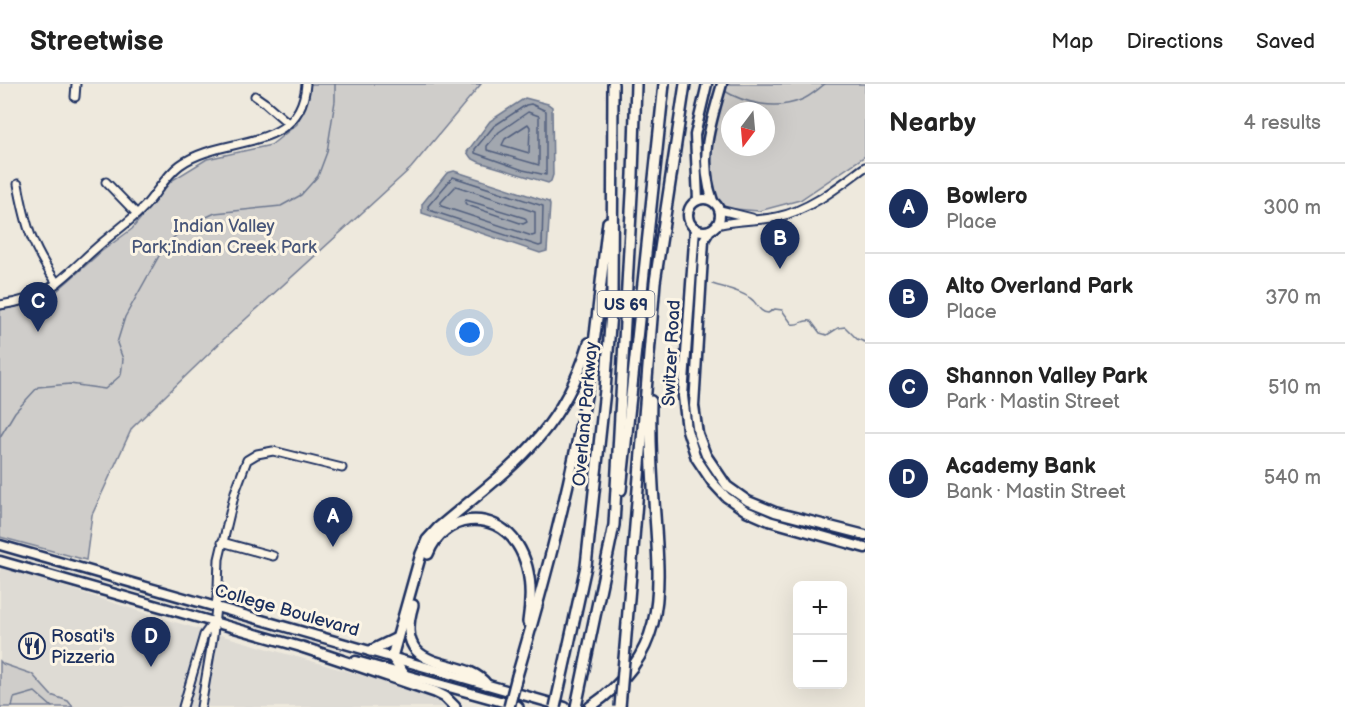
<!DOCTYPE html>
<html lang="en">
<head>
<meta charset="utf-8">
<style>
  body { margin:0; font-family:"Balsamiq Sans",sans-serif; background:#f2f2f2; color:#222 }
  .controls { position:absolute; right:18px; bottom:18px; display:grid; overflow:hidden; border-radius:9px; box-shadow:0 6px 24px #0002 }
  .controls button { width:54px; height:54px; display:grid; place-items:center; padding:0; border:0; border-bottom:2px solid #e0e0e0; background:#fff; color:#222; font:30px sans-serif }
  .compass { position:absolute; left:721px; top:18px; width:54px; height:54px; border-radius:50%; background:#fff; box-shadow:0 6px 24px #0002; rotate:196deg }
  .you { position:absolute; left:470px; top:249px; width:21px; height:21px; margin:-15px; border:4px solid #fff; border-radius:50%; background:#1a73e8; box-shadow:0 0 0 9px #1a73e833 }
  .badge { display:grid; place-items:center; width:39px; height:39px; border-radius:50%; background:#1b2f5e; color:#fff; font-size:20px; font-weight:700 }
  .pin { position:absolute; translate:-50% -50px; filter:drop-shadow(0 2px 3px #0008) }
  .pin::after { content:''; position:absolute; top:32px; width:21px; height:18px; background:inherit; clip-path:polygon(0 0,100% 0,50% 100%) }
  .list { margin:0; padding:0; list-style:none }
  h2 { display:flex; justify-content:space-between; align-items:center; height:78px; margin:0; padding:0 24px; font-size:26px }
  h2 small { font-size:20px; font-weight:400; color:#767676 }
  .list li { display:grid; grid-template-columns:39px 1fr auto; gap:18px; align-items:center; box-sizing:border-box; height:90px; padding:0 24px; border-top:2px solid #e0e0e0 }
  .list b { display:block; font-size:22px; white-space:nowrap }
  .list p { margin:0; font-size:20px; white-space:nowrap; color:#767676 }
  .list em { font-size:20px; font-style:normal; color:#767676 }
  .map { position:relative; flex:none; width:865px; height:623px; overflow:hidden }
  header { display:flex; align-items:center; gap:36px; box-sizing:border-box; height:84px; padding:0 30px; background:#fff; border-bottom:2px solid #e0e0e0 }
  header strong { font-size:28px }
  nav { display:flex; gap:33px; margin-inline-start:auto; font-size:21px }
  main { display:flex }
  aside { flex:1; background:#fff }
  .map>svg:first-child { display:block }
  .built { fill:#dedbd4 }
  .green { fill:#cfcdca; stroke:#757e94; stroke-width:1.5; fill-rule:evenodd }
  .water { fill:#a2a7af; stroke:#6c778f; stroke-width:1.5 }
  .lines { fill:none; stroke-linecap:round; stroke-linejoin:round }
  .shore { stroke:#515f7e; stroke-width:1.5 }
  .stream { stroke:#6c778f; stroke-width:1.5 }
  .minor-casing { stroke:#1b2f5e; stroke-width:11 }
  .major-casing { stroke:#1b2f5e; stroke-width:13 }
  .highway-casing { stroke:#1b2f5e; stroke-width:14 }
  .minor { stroke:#fcf5e5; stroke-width:7 }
  .major { stroke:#fcf5e5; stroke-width:8 }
  .highway { stroke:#fcf5e5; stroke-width:9 }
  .highway-bridge-casing { stroke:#1b2f5e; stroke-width:14; stroke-linecap:butt }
  .highway-bridge { stroke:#fcf5e5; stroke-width:9 }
  .labels { text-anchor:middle; stroke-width:6; stroke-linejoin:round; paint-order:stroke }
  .shield { fill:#fcf5e5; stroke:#5e6a86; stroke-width:1.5 }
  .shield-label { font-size:16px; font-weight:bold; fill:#1b2f5e }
  .park-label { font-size:18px; fill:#485679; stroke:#fcf5e5 }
  .street-label { font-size:18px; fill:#1b2f5e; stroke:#fcf5e5 }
  .poi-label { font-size:18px; fill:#1b2f5e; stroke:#fcf5e5; text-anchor:start }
</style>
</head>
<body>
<header>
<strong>Streetwise</strong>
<nav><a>Map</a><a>Directions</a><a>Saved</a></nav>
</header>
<main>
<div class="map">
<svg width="865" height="623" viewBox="0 0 865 623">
  <rect width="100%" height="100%" fill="#eee9dd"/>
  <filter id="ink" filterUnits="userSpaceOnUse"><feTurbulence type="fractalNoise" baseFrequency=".0167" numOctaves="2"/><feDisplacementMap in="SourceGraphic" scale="12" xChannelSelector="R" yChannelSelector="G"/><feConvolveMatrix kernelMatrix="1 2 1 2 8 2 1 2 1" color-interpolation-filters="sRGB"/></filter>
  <g filter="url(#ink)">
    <path class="built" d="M 0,482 L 157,533 L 406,604 L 431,613 L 444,623 L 0,623 Z"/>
    <g class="green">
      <path d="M 310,0 L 481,0 L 411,84 L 224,255 L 132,344 L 92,431 L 86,476 L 0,453 L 0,226 L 34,219 L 57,207 L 102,167 L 132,145 L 171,97 L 207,75 L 271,61 L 297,40 Z"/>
      <path d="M 725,0 L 865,0 L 865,72 L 800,116 L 759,127 L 723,124 L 715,109 L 708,61 ZM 730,27 L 766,27 L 766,63 L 730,63 Z"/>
      <path d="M 0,577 L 3,580 L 32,590 L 51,611 L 68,617 L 73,623 L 0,623 Z"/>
    </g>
    <g class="water">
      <path d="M 525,14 L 548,20 L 552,23 L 553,91 L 551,97 L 548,99 L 479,78 L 471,74 L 467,68 L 490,37 Z"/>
      <path d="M 454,87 L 549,118 L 550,121 L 547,167 L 540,169 L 422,129 L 422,120 L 447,89 Z"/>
    </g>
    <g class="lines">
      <g class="shore">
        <path d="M 531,20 L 546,27 L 546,91 L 523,86 L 475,69 L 475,65 L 494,42 L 526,21 Z"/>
        <path d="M 528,28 L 539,32 L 539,81 L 487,66 L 487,62 L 499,48 Z"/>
        <path d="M 528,40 L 530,43 L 529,69 L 502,61 L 505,55 Z"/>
        <path d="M 453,93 L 543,122 L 542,161 L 539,162 L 429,126 L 428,122 Z"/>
        <path d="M 456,102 L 535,128 L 535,151 L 532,152 L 441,122 L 441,118 Z"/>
        <path d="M 466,116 L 525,134 L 527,138 L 523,140 L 467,121 L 465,119 Z"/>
      </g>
      <g class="stream">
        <path d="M 723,6 C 745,20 777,26 801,16 C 810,13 818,5 825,0"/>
        <path d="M 712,200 C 725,204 739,206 750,214 C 758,219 758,228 768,229 L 775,225 L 782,226 L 792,240 C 799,242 803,235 811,237 L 820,249 L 827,251 L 838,244 L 845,243 L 857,255 L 865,258"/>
        <path d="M 0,353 L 15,328 L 38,303 L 70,300 L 105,305 L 121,291 L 123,275 L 117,259 L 125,233 L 165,161 L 186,143 L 215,129 L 281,122 L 301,111 L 318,92 L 327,68 L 335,17 L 335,0"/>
        <path d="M 12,623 L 14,614 L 35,608 L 52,623"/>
      </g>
      <defs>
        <g id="minor">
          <path d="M 255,12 L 265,19 L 288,39"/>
          <path d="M 75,13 L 76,0"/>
          <path d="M 106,98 L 137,130"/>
          <path d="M 18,100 C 26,143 32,163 57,199"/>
          <path d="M 720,126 L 752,134"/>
          <path d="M 717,141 C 736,136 757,137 777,133 C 810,126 838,103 865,83"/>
          <path d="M 0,221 C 52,215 66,189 103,158 C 117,146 132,136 145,122 C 157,109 165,92 180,81 C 222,50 301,70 306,0"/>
          <path d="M 222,458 L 273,472"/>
          <path d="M 183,623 L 204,551 L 212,540"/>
          <path d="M 201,623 L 213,552 L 218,503 L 219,475 L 235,408 L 247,376 L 257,370 L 273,367 L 342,384"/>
        </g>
        <g id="major">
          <circle cx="704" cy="131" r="16"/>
          <path d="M 698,116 L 695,51 L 707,0"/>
          <path d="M 713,117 C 698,75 710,42 722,0"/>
          <path d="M 695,144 L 683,312 L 687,346 L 696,374 L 712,398 L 726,413 L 746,427 L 769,437 L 865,464"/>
          <path d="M 710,146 L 704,156 L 694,322 L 698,350 L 706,371 L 727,402 L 748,417 L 775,428 L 865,451"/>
          <path d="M 0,461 L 565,623"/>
          <path d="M 0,477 L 308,565"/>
          <path d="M 356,577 L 517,622"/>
        </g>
        <g id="highway">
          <path d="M 621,406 L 664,0"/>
          <path d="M 428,470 C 443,430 493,424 517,460 C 532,483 532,512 528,538"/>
          <path d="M 413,521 C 391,594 464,570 486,600"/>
          <path d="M 627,539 L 655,198 L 685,0"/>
          <path d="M 569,560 L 586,482 L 605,306 L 612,216 L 613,0"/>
          <path d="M 302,563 L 435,608 L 445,613 L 455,623"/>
          <path d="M 370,567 L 397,554"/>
          <path d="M 404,590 L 392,573 L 421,470 L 427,456 L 438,444 C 509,384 560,353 589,259"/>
          <path d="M 517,592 C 545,496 571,400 588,301 C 597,247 601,192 608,138"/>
          <path d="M 517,622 L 518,623"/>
          <path d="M 576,623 L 614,441 L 633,91 L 636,0"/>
          <path d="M 590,623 C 666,570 661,514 655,431 C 652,393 650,355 651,317"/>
        </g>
      </defs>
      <use href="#minor" class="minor-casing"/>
      <use href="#major" class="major-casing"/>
      <use href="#highway" class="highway-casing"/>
      <use href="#minor" class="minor"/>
      <use href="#major" class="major"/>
      <use href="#highway" class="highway"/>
      <defs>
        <g id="highway-bridge">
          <path d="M 509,623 L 517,592"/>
          <path d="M 555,623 L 569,560"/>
          <path d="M 620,623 L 627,539"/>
        </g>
      </defs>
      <use href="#highway-bridge" class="highway-bridge-casing"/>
      <use href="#highway-bridge" class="highway-bridge"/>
    </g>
  </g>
  <defs>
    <symbol id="restaurant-ring" viewBox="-11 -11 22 22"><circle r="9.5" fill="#fcf5e5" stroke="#1b2f5e" stroke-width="1.5"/><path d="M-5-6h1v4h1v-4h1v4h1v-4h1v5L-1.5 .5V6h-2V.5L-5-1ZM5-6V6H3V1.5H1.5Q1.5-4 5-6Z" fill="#1b2f5e"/></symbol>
  </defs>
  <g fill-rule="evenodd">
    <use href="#restaurant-ring" x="17" y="547" width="30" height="30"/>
  </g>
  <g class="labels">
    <rect class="shield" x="597.5" y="207" width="57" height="26" rx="4.5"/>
    <g class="shield-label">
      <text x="626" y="226">US 69</text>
    </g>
    <g class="park-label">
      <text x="224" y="148">Indian Valley<tspan x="224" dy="21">Park;Indian Creek Park</tspan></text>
    </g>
    <g class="street-label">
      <text transform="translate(671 269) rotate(-87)" y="6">Switzer Road</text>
      <text transform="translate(585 330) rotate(-85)" y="6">Overland Parkway</text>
      <text transform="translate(287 526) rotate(16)" y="6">College Boulevard</text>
    </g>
    <g class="poi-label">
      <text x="51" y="558">Rosati's<tspan x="51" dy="21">Pizzeria</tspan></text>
    </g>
  </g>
</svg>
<div class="controls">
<button>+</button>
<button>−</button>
</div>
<svg class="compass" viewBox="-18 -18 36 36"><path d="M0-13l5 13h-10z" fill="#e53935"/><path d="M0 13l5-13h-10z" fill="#767676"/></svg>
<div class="you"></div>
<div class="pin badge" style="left:333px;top:463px">A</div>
<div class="pin badge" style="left:780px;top:185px">B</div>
<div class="pin badge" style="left:38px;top:248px">C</div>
<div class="pin badge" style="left:151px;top:583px">D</div>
</div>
<aside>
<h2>Nearby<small>4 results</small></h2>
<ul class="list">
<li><span class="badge">A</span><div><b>Bowlero</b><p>Place</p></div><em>300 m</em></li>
<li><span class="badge">B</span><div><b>Alto Overland Park</b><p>Place</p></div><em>370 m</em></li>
<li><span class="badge">C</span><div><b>Shannon Valley Park</b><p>Park · Mastin Street</p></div><em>510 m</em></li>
<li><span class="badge">D</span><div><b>Academy Bank</b><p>Bank · Mastin Street</p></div><em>540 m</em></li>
</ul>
</aside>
</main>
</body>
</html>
